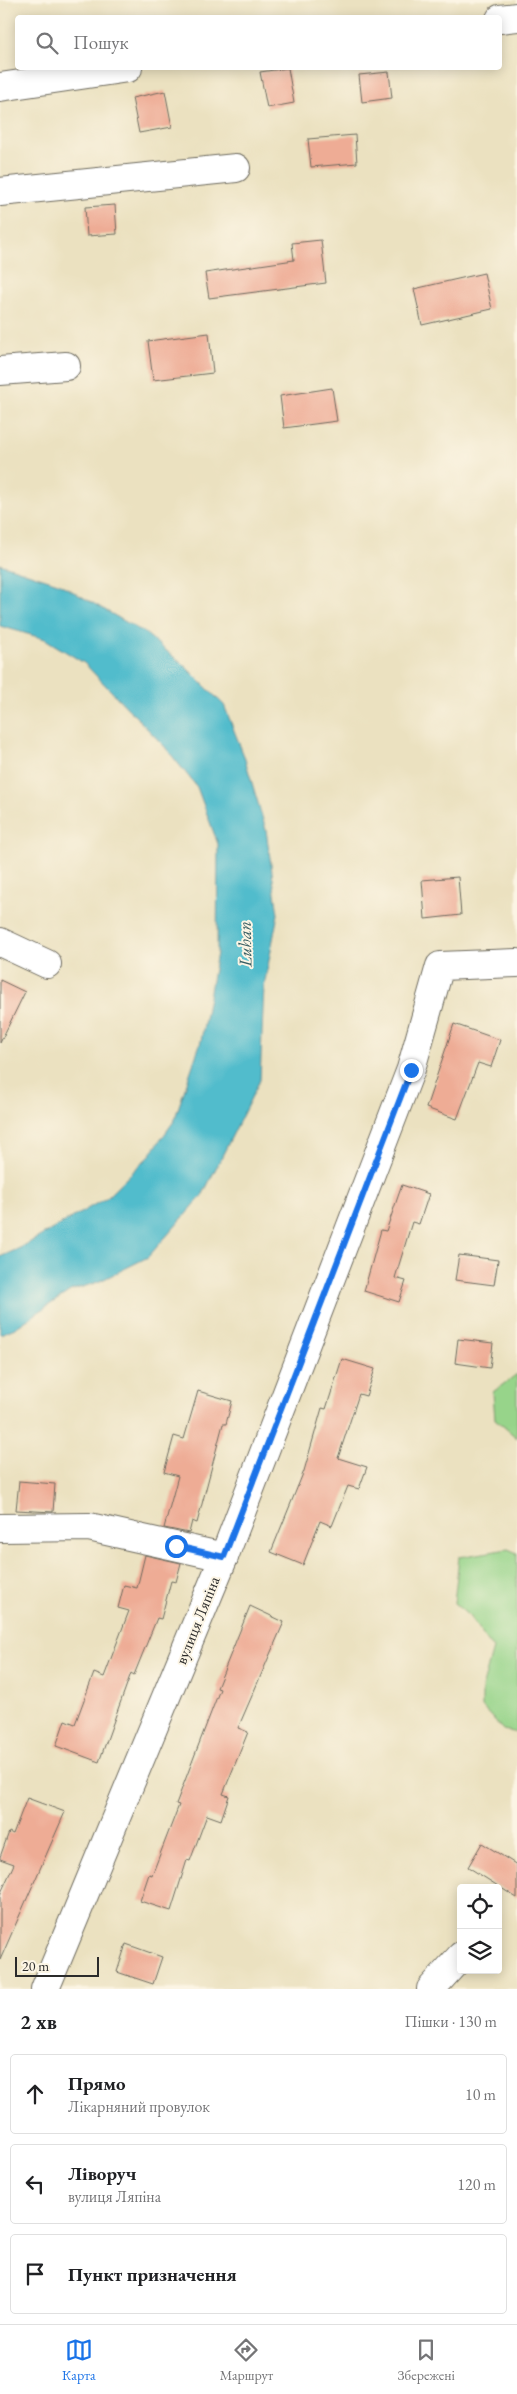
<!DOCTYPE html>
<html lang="uk">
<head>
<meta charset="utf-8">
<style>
  body { margin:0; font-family:"EB Garamond",serif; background:#f6f6f6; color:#202124 }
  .controls { position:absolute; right:15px; bottom:15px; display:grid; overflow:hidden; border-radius:5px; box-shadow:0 2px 12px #0003 }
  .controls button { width:45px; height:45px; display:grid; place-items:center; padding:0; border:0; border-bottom:1px solid #e0e0e0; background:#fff; color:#202124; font:25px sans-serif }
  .scale { position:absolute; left:15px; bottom:12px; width:84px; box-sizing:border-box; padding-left:5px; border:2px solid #2b2b2b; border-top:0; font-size:14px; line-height:18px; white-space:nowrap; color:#2b2b2b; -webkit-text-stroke:4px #fcf5e5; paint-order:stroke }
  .stop { position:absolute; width:15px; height:15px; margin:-11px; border:4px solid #1a73e8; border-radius:50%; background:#fff }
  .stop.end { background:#1a73e8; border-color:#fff; box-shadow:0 1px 5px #0008 }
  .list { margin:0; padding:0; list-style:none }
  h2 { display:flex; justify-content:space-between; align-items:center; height:65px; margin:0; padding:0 20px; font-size:21px }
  h2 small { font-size:16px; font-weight:400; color:#757577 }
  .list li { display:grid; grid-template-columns:32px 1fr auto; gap:15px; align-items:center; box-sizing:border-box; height:80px; margin:0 10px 10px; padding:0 10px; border:1px solid #e0e0e0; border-radius:5px }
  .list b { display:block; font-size:19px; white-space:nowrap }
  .list p { margin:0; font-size:16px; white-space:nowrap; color:#757577 }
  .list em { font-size:16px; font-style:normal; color:#757577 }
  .icon { flex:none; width:28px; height:28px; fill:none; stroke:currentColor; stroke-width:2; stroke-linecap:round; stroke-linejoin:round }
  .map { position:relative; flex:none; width:517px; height:1989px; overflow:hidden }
  .search { position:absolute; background:#fff; box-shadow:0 2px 12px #0003; left:15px; right:15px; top:15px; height:55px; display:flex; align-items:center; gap:12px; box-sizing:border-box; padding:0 18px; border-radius:5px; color:#757577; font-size:19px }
  .sheet { height:335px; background:#fff }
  nav { display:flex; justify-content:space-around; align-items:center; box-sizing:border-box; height:70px; border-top:1px solid #e0e0e0; background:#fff; font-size:14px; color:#757577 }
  nav a { display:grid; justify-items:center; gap:2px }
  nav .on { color:#1a73e8 }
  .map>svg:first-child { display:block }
  .green { fill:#97d48a; stroke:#61805a }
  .water { fill:#51bccc; stroke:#3e747c }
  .building { fill:#eeac95 }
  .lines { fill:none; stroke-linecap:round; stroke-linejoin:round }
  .minor-casing { stroke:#6e6b5f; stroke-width:30 }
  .minor { stroke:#fff; stroke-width:28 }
  .route { stroke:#1a73e8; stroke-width:6 }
  .labels { text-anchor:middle; stroke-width:4; stroke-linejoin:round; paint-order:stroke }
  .street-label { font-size:16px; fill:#2b2b2b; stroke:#fcf5e5 }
  .water-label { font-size:18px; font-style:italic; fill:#385e63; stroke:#fcf5e5 }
</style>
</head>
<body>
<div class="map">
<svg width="517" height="1989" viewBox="0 0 517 1989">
  <rect width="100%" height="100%" fill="#fcf5e5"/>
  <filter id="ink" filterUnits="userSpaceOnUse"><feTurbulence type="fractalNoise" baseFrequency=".02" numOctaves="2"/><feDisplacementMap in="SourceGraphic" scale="10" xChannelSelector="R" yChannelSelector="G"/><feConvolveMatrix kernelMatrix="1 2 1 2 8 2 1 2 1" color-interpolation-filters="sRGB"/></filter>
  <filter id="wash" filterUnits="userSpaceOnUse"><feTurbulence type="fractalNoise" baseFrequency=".0096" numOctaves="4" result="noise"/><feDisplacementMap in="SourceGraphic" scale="20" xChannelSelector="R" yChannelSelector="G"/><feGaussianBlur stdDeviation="1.12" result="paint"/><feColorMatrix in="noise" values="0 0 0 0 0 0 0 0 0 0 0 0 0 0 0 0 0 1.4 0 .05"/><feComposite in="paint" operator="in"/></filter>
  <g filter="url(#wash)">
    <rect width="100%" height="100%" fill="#ebe1c0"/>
    <g class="green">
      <path d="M 517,1374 L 517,1438 L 495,1419 L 493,1392 Z"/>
      <path d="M 508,1549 L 517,1553 L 517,1733 L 503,1730 L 482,1707 L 482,1689 L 493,1649 L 469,1616 L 454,1603 L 459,1557 Z"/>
    </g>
    <path class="water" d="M 0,564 L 58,583 L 145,633 L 187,668 L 224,705 L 244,756 L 266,830 L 278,914 L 264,986 L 260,1080 L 202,1196 L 148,1257 L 98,1282 L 70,1291 L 15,1328 L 0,1334 L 0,1257 L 20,1248 L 106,1198 L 150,1155 L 174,1121 L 201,1041 L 217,953 L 218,844 L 197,787 L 165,747 L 84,663 L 45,639 L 0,626 Z"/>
    <g id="blocks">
      <g class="building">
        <path d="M 288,68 L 294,103 L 267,108 L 260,72 Z"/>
        <path d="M 389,72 L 392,98 L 362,102 L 359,75 Z"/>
        <path d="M 165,91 L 172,127 L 139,133 L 132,98 Z"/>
        <path d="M 355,135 L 357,163 L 311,167 L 308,139 Z"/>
        <path d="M 115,205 L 117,234 L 87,236 L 85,207 Z"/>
        <path d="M 321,240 L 326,283 L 209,298 L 205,273 L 294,260 L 292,243 Z"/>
        <path d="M 484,273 L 492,309 L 422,325 L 414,289 Z"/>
        <path d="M 209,333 L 213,373 L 153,380 L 148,341 Z"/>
        <path d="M 332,388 L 337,421 L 284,428 L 280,396 Z"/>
        <path d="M 458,877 L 461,915 L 425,919 L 422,880 Z"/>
        <path d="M 0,980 L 25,992 L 0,1043 Z"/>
        <path d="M 454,1024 L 500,1040 L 491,1067 L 478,1063 L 457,1119 L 426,1108 Z"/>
        <path d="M 402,1185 L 429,1194 L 419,1224 L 412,1222 L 395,1278 L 406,1281 L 399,1302 L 364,1291 L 381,1230 L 386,1231 Z"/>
        <path d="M 459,1255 L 498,1260 L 494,1285 L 455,1280 Z"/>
        <path d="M 458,1339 L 493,1343 L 490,1368 L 455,1363 Z"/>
        <path d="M 342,1359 L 375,1369 L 366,1396 L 359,1394 L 338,1458 L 367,1467 L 359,1489 L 348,1486 L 332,1526 L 320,1521 L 303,1565 L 271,1552 L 304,1471 L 322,1408 L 326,1409 Z"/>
        <path d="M 198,1391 L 232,1401 L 226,1424 L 223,1424 L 197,1523 L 192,1521 L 189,1533 L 164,1528 L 178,1476 L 164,1472 L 174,1436 L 184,1439 Z"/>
        <path d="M 19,1481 L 55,1484 L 53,1512 L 16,1510 Z"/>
        <path d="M 145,1555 L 181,1563 L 176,1582 L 171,1581 L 161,1619 L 157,1618 L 134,1675 L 131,1673 L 99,1762 L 56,1746 L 65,1720 L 75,1724 L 94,1673 L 104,1677 L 129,1611 L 118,1608 L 124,1585 L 137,1588 Z"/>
        <path d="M 250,1606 L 284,1622 L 238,1728 L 248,1732 L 223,1794 L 229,1796 L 221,1820 L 207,1815 L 190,1861 L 187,1860 L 171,1911 L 140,1901 L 149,1874 L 152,1875 L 179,1805 L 176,1804 L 220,1689 L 217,1688 Z"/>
        <path d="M 27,1798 L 65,1812 L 0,1960 L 0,1895 L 14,1864 L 0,1859 L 0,1857 L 9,1832 L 13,1834 Z"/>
        <path d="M 482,1843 L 517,1865 L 517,1898 L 468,1867 Z"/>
        <path d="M 126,1944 L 162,1957 L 153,1984 L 117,1972 Z"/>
      </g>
    </g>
  </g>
  <g filter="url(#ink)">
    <use href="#blocks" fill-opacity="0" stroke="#6e6b5f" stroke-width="1"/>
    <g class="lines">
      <defs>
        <g id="minor">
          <path d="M 500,19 L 517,17"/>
          <path d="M 0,87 L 128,68"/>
          <path d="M 0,192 L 236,168"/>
          <path d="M 0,371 L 66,366"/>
          <path d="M 0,942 L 47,964"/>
          <path d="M 0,1528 L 89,1527 L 224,1557"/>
          <path d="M 45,1989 L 224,1557 L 411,1069 L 440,966 L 517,963"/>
          <path d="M 431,1989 L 461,1956"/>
        </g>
      </defs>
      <use href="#minor" class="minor-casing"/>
      <use href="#minor" class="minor"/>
    </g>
  </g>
  <g class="lines" filter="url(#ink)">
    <path class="route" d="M 176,1546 L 224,1557 L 411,1070"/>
  </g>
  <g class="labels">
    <g class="street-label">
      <text transform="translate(197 1620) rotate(-68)" y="6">вулиця Ляпіна</text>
    </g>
    <g class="water-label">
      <text transform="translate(245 944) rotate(-91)" y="6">Luhan</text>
    </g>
  </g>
</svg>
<div class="controls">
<button><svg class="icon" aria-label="locate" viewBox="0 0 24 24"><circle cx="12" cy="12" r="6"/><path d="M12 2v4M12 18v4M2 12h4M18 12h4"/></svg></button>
<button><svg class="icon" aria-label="layers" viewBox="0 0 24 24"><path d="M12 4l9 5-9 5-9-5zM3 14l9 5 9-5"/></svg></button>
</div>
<div class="scale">20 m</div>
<div class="stop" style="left:176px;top:1546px"></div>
<div class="stop end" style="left:411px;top:1070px"></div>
<div class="search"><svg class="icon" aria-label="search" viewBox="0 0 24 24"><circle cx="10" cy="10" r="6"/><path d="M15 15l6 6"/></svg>Пошук</div>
</div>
<section class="sheet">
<h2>2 хв<small>Пішки · 130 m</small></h2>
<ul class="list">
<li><svg class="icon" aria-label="ahead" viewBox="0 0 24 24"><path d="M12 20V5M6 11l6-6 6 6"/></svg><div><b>Прямо</b><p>Лікарняний провулок</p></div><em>10 m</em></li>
<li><svg class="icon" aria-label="left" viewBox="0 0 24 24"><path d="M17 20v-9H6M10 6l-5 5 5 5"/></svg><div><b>Ліворуч</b><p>вулиця Ляпіна</p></div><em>120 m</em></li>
<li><svg class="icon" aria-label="arrive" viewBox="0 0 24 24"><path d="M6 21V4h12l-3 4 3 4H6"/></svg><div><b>Пункт призначення</b></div></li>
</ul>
</section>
<nav>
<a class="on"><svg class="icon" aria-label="map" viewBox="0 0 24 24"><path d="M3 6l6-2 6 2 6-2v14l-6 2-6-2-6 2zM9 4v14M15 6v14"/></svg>Карта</a>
<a><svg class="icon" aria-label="directions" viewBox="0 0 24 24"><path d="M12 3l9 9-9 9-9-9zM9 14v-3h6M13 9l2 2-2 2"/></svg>Маршрут</a>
<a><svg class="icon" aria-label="saved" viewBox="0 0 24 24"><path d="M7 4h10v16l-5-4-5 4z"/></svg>Збережені</a>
</nav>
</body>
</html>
